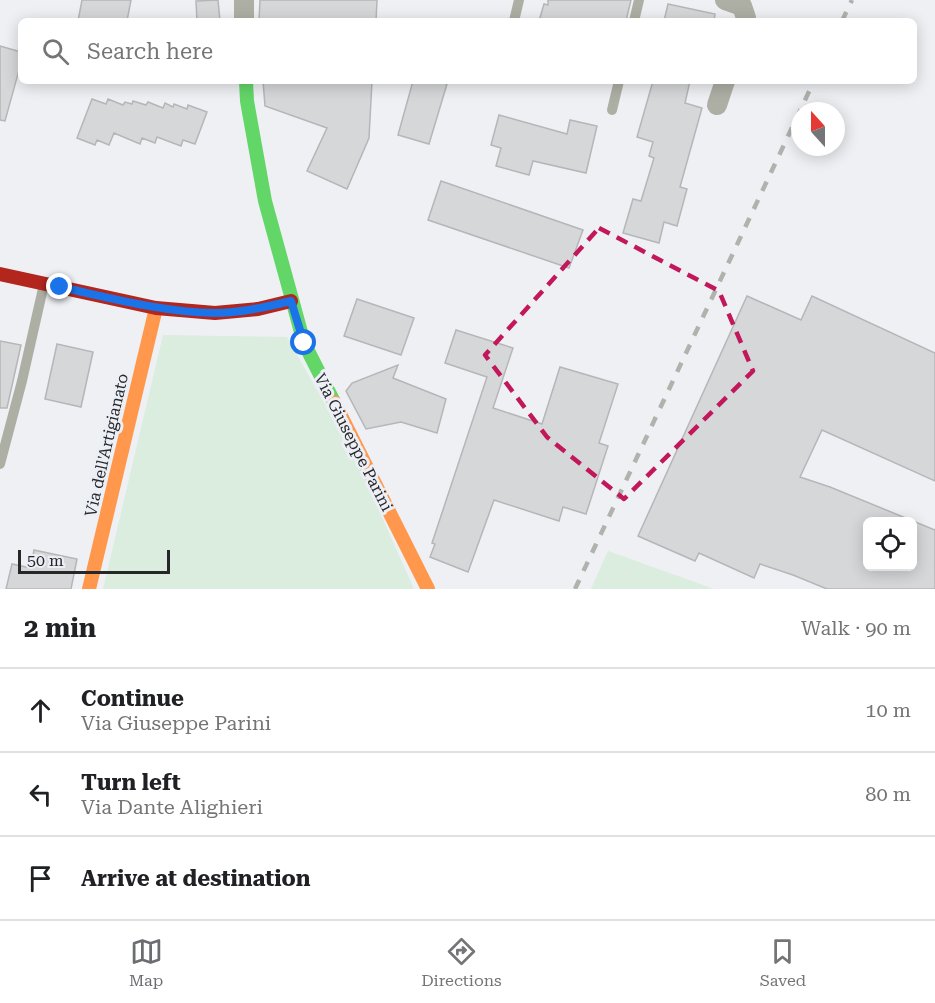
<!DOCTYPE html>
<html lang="en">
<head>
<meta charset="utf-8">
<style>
  body { margin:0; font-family:"Roboto Serif",serif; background:#f2f2f2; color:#202124 }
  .controls { position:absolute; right:18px; bottom:18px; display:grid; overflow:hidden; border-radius:9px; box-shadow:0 3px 15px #0003 }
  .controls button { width:54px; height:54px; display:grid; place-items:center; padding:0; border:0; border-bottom:2px solid #e0e0e0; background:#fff; color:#202124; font:30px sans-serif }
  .compass { position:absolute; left:791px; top:102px; width:54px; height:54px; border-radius:50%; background:#fff; box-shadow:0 3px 15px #0003; rotate:339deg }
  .scale { position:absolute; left:18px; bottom:15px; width:152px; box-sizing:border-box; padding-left:6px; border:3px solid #262729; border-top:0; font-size:16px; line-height:21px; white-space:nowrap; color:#262729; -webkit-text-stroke:4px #eceff5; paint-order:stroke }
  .stop { position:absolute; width:18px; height:18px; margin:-14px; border:4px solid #1a73e8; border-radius:50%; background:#fff }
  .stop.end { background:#1a73e8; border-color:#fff; box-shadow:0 2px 6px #0008 }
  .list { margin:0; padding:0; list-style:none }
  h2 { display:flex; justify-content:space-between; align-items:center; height:78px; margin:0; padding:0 24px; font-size:26px }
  h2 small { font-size:20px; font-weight:400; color:#757577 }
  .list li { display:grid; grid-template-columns:39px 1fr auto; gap:18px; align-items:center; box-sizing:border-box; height:84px; padding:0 24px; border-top:2px solid #e0e0e0 }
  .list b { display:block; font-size:22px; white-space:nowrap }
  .list p { margin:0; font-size:20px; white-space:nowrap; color:#757577 }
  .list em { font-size:20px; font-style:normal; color:#757577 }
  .icon { flex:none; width:33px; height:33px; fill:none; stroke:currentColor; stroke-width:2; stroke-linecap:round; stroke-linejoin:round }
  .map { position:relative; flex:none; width:935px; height:589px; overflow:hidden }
  .search { position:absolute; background:#fff; box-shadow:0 3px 15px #0003; left:18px; right:18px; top:18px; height:66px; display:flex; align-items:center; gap:15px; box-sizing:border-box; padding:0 21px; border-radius:9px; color:#757577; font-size:22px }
  .sheet { height:330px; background:#fff }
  nav { display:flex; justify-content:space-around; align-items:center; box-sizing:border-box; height:84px; border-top:2px solid #e0e0e0; background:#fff; font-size:16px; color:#757577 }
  nav a { display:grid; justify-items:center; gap:3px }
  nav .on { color:#6c6d70 }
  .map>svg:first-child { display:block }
  .green { fill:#daedde }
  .building { fill:#d6d7d8; stroke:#b6b6b9; stroke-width:1.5; fill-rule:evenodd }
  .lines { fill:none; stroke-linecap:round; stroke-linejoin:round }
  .lane { stroke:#aeafa4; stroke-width:10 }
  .street { stroke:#aeafa4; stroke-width:20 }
  .fast { stroke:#63d668; stroke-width:14 }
  .slow { stroke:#ff974d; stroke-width:14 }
  .jam { stroke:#b3261e; stroke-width:14 }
  .rail { stroke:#b1b1ad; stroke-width:4.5; stroke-dasharray:10 10; stroke-linecap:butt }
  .route { stroke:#1a73e8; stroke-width:8 }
  .marked { fill:none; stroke:#c2185b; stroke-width:4.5; stroke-dasharray:12 8; stroke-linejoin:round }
  .labels { text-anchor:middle; stroke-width:6; stroke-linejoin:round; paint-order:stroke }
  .street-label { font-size:16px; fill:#262729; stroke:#eceff5 }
</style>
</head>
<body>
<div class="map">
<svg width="935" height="589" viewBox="0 0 935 589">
  <rect width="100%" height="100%" fill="#eef0f3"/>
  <g class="green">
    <path d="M 163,335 L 287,337 L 356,459 L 414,589 L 103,589 Z"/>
    <path d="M 608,551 L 714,589 L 591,589 Z"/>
  </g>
  <g class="building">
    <path d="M 82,0 L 131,0 L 127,21 L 78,21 Z"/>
    <path d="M 218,0 L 220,21 L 197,21 L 196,1 Z"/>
    <path d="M 260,0 L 377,0 L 376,21 L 259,21 Z"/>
    <path d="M 548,0 L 631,0 L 626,21 L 539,21 L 544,4 L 548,5 Z"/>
    <path d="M 668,4 L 715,14 L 714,21 L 664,21 Z"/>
    <path d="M 0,46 L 21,52 L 21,63 L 5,121 L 0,120 Z"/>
    <path d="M 263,81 L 372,81 L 369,138 L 347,189 L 307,171 L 327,128 L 265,106 Z"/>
    <path d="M 413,81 L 437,81 L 447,84 L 429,144 L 398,135 Z"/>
    <path d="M 653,81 L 690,81 L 685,103 L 702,108 L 680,187 L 687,189 L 677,226 L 664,222 L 659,243 L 623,233 L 633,199 L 641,201 L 654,158 L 649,156 L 653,142 L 637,137 Z"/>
    <path d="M 92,99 L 106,104 L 108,99 L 123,105 L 125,102 L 132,104 L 133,101 L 146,105 L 148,102 L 163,108 L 165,103 L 173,107 L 174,104 L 187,109 L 188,105 L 207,112 L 195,144 L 183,140 L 181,146 L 157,137 L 155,143 L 142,138 L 140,144 L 114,133 L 109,145 L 97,140 L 95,145 L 77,138 Z"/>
    <path d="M 499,115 L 567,134 L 570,120 L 597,126 L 586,173 L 533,161 L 529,175 L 496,166 L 501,148 L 491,145 Z"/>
    <path d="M 441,181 L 583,230 L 569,268 L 428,220 Z"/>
    <path d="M 747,296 L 801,320 L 812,296 L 935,353 L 935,481 L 822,430 L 800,477 L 830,487 L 935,530 L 935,589 L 827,589 L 793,575 L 760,564 L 754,578 L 699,553 L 695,561 L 638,536 ZM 867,522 L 912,522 L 912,567 L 867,567 Z"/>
    <path d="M 357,299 L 414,318 L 401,355 L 344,336 Z"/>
    <path d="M 456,330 L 513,348 L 493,408 L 542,424 L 560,367 L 618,384 L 599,443 L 608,446 L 586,514 L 563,507 L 559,521 L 494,500 L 468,572 L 430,557 L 435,544 L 432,543 L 487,377 L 445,363 Z"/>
    <path d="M 0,341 L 21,345 L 7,408 L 0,408 Z"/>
    <path d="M 57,344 L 93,352 L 81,407 L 45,399 Z"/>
    <path d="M 398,365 L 393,378 L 446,399 L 437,433 L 401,422 L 366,429 L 346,391 L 352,383 Z"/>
    <path d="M 34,550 L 77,559 L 71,589 L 6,589 L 12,564 L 31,568 Z"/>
  </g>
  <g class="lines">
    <g class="lane">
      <path d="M 514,21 L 519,0"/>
      <path d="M 634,21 L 639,0"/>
      <path d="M 612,110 L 619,81"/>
      <path d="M 0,464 L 22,381 L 44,284"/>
    </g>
    <g class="street">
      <path d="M 244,0 L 244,21"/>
      <path d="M 725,0 L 742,6 L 746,18 L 745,21"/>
      <path d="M 717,105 L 725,81"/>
    </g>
    <path class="fast" d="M 246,81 L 247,101 L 265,201 L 304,343 L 334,402"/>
    <g class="slow">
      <path d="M 334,402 L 428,589"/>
      <path d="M 89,589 L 156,308"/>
    </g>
    <path class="jam" d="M 0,274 L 156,308 L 215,313 L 258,309 L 291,301"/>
    <g class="rail">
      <path d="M 842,21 L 852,0"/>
      <path d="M 575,589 L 814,81"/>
    </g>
  </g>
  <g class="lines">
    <path class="route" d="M 60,287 C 111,298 162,312 214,313 C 240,313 266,307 291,301 L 304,343"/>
  </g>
  <path class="marked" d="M 599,228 L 719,291 L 753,371 L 624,499 L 547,437 L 485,355 Z"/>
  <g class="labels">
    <g class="street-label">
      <text transform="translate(354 442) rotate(63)" y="6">Via Giuseppe Parini</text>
      <text transform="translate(106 445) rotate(-77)" y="6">Via dell'Artigianato</text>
    </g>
  </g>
</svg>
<div class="controls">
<button><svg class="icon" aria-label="locate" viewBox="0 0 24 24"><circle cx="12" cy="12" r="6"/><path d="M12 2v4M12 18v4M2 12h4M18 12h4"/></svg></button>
</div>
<svg class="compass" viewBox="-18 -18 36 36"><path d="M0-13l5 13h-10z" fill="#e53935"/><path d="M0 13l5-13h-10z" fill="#757577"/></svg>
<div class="scale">50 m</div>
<div class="stop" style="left:304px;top:343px"></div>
<div class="stop end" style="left:60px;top:287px"></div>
<div class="search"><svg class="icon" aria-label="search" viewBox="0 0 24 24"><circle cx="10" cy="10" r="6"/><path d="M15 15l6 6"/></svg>Search here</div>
</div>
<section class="sheet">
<h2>2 min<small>Walk · 90 m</small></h2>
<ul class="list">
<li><svg class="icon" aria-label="ahead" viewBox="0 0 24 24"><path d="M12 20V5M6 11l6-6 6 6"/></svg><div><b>Continue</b><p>Via Giuseppe Parini</p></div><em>10 m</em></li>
<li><svg class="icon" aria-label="left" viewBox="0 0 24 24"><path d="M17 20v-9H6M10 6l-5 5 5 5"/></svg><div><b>Turn left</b><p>Via Dante Alighieri</p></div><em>80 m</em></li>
<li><svg class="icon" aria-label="arrive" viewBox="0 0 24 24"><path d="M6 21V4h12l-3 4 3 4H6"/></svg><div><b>Arrive at destination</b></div></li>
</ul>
</section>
<nav>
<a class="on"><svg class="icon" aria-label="map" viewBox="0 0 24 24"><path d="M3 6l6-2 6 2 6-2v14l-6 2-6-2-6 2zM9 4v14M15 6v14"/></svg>Map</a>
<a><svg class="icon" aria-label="directions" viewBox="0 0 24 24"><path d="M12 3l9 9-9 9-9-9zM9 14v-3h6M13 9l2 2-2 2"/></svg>Directions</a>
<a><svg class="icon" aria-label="saved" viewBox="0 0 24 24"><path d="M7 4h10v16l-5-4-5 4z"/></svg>Saved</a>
</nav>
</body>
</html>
